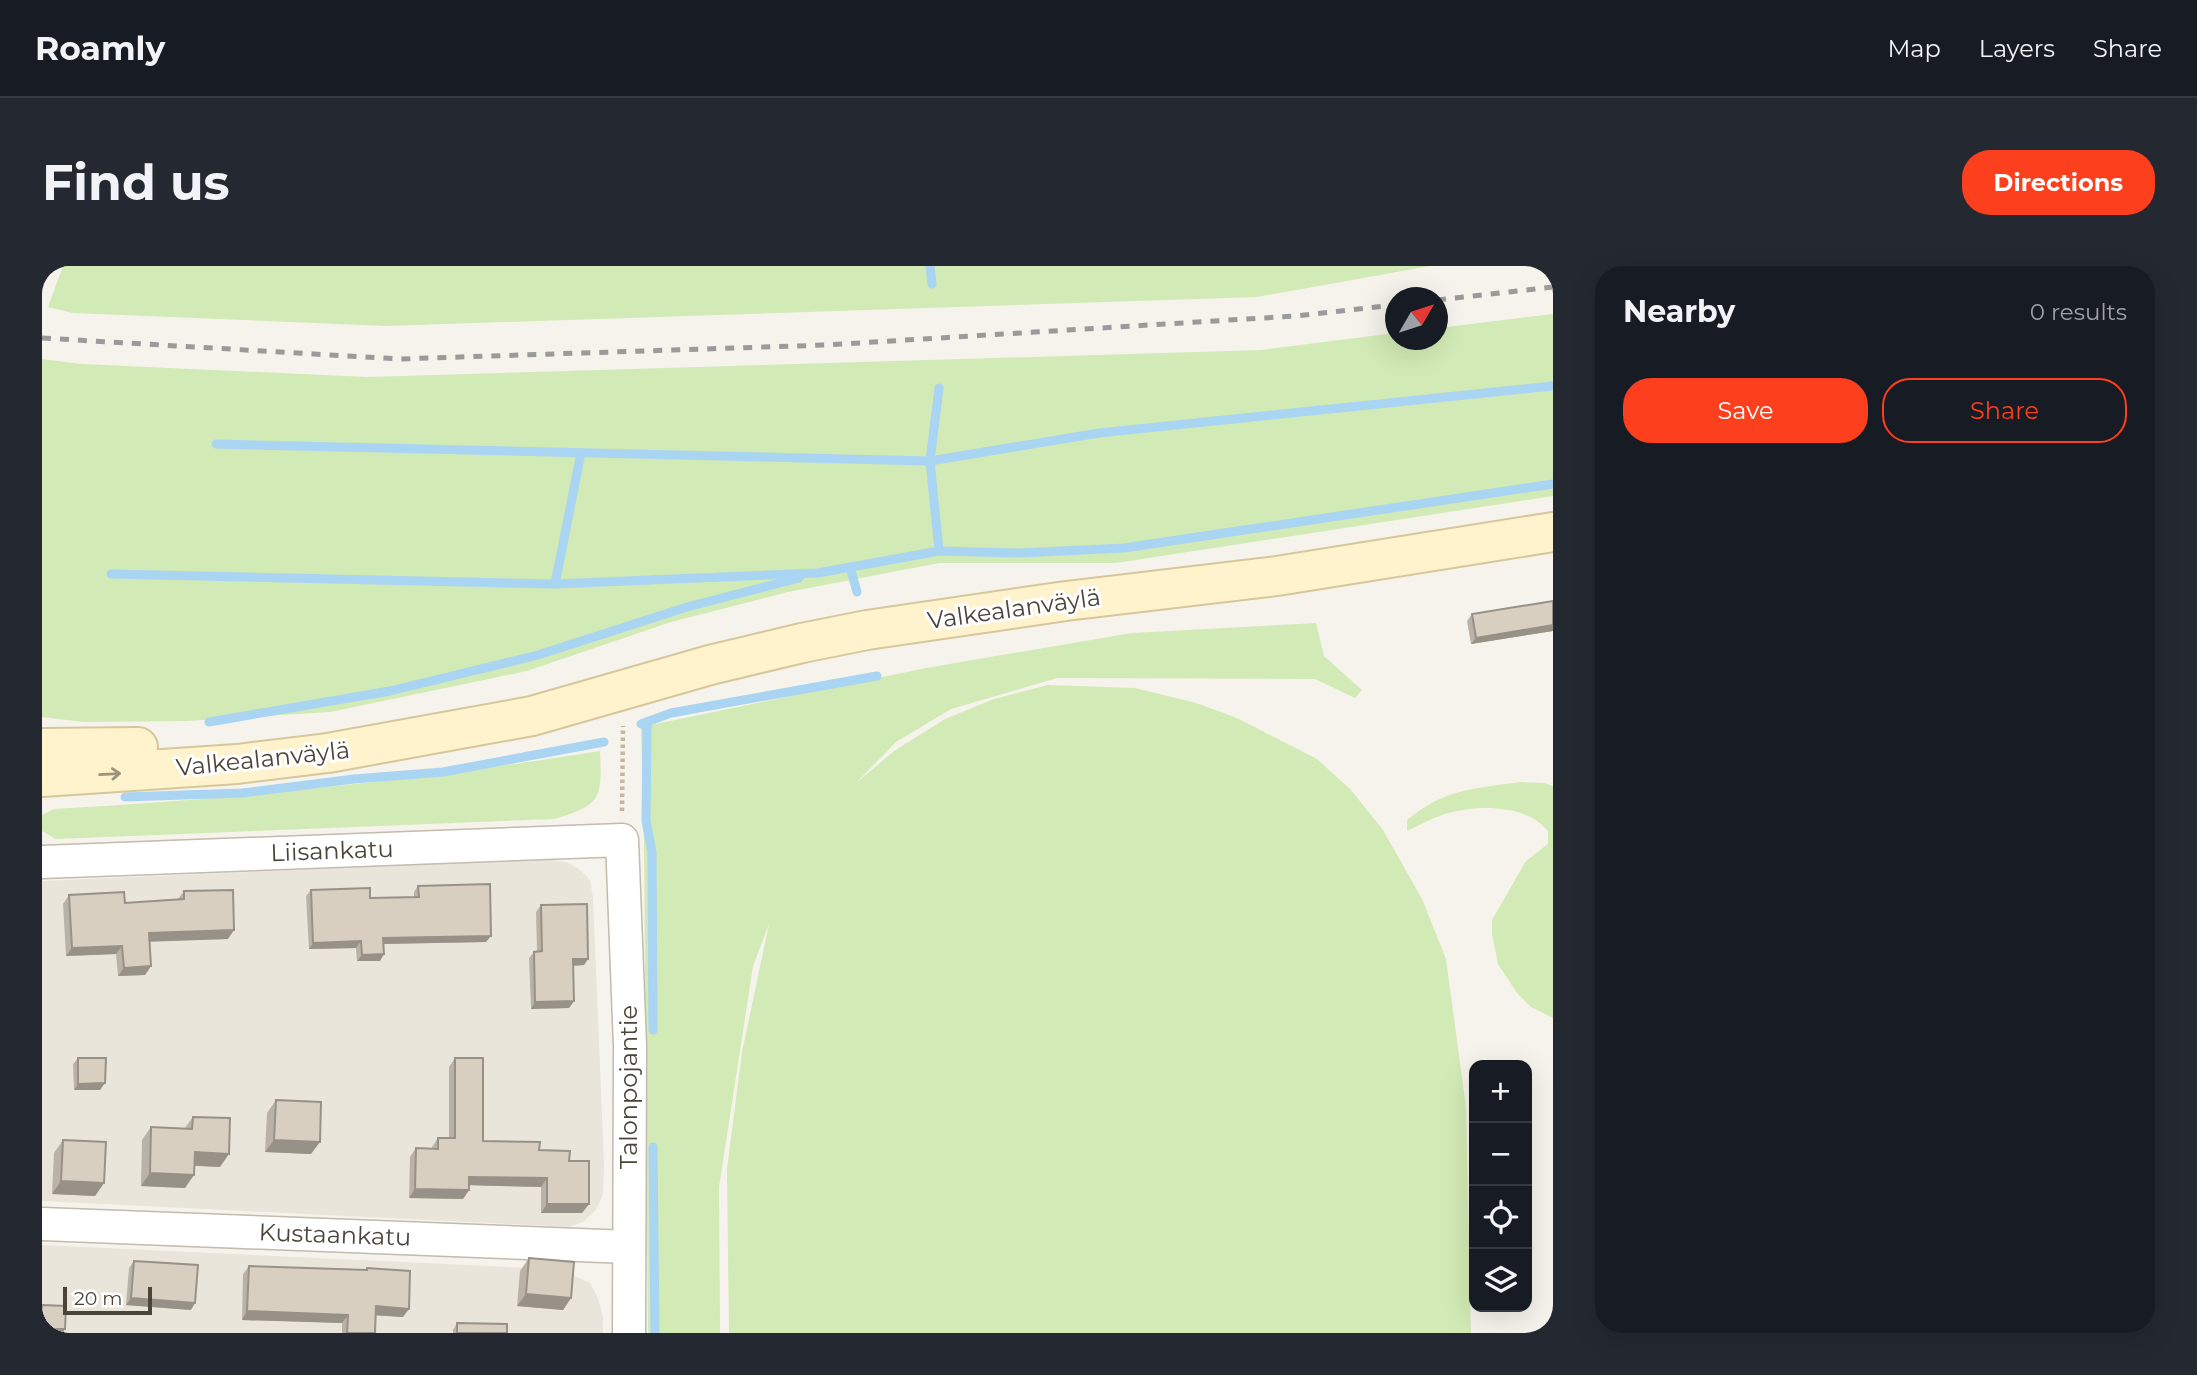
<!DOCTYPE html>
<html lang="en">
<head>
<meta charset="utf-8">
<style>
  body { margin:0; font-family:Montserrat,sans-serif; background:#242831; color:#f1f3f6 }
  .controls { position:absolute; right:21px; bottom:21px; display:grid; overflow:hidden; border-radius:14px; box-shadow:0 7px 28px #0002 }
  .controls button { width:63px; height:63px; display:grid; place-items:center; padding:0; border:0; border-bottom:2px solid #363941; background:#171b24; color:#f1f3f6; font:35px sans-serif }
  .compass { position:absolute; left:1343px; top:21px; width:63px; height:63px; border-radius:50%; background:#171b24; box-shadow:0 7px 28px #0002; rotate:51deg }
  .scale { position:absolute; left:21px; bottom:18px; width:89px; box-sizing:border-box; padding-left:7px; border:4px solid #4b4439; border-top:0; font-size:19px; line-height:24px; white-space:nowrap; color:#4b4439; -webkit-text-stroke:5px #fff; paint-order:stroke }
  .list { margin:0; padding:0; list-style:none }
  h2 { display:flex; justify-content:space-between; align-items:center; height:91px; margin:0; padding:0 28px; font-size:30px }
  h2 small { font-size:23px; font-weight:400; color:#9ea1a6 }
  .actions { display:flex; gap:14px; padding:21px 28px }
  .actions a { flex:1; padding:16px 0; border:2px solid #fc3f1d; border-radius:28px; text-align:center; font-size:24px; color:#fc3f1d }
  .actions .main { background:#fc3f1d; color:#fff }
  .icon { flex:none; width:38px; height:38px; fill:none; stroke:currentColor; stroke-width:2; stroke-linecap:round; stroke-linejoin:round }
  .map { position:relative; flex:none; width:1511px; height:1067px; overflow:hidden; border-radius:28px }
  header { display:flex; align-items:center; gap:42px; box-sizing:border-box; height:98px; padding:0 35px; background:#171b24; border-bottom:2px solid #363941 }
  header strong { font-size:33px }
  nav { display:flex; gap:38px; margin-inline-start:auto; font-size:24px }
  .intro { display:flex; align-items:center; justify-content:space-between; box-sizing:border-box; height:168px; padding:0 42px }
  h1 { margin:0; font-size:49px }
  .button { padding:18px 32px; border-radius:28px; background:#fc3f1d; color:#fff; font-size:24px; font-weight:700 }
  main { display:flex; gap:42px; padding:0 42px }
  aside { flex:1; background:#171b24; border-radius:28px; box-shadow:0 7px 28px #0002 }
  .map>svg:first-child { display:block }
  .residential { fill:#eae5da }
  .green { fill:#d2eab5 }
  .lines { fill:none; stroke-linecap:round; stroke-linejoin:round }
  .stream { stroke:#a9d4f2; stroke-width:9 }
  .minor-casing { stroke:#c2bbae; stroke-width:35 }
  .secondary-casing { stroke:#d6c79b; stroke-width:42 }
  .path { stroke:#c4b79f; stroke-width:4.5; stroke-dasharray:3.5 3.5; stroke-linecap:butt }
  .minor { stroke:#fff; stroke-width:32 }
  .secondary { stroke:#fff3cd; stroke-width:38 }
  .rail { stroke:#9a9a9a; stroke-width:5; stroke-dasharray:9 9; stroke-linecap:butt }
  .wall { fill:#bab2a6 }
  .shaded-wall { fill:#979187 }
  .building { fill:#d8cfc1; stroke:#979187; stroke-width:2 }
  .oneway { stroke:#9c937c }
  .labels { text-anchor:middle; stroke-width:6; stroke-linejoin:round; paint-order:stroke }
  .street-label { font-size:24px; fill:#4b4439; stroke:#fff }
</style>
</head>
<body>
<header>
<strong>Roamly</strong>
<nav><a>Map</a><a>Layers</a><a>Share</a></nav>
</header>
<div class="intro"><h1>Find us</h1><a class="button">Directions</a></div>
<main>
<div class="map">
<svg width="1511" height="1067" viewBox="0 0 1511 1067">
  <rect width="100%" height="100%" fill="#f6f3ec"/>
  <g class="residential">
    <path d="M 503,593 L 524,596 L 536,602 L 548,614 L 551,632 L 562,898 L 561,928 L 554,944 L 541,956 L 527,961 L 0,935 L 0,615 Z"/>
    <path d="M 0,979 L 508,1003 L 531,1009 L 548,1017 L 556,1032 L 561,1051 L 561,1067 L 0,1067 Z"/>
  </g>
  <g class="green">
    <path d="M 21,0 L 1388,0 L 1215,31 L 344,60 L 31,47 L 6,41 Z"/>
    <path d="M 1511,48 L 1511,230 L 1074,297 L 897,297 L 746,326 L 629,356 L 485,405 L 288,446 L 145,455 L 42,456 L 0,451 L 0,93 L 40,98 L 326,111 L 1219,84 L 1353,67 L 1353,74 L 1395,74 L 1396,62 Z"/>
    <path d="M 1274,357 L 1282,390 L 1320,424 L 1313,432 L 1273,413 L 1015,412 L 909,443 L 854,476 L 813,518 L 852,485 L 903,453 L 952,433 L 1006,419 L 1093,422 L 1154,437 L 1195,452 L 1275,493 L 1309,524 L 1341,564 L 1380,633 L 1404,693 L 1424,841 L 1429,1067 L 687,1067 L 685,903 L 700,786 L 727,658 L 711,700 L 677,921 L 678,1067 L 606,1067 L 602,578 L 599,461 L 884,402 L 1090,367 Z"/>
    <path d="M 558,485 C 560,532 560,539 512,553 L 13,573 L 0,565 L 0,549 L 12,543 C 195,533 377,514 558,485 Z"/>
    <path d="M 1479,516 L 1502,517 L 1511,520 L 1511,752 L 1489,741 L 1475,727 L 1456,698 L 1450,668 L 1450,654 L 1484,595 L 1506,578 L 1506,565 C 1483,538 1438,539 1406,547 C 1392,551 1378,559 1365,565 L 1365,554 C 1404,522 1431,523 1479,516 Z"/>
  </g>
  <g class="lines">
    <g class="stream">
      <path d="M 888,0 L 890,18"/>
      <path d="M 897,122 L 888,195 L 897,285"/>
      <path d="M 174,178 L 888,195 L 1057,167 L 1511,120"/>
      <path d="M 808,301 L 815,326"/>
      <path d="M 69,308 L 513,318 L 776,307 L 897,285 L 978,287 L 1082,282 L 1511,218"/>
      <path d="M 513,318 L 539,187"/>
      <path d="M 167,456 L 348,425 L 496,389 L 645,341 L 757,312"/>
      <path d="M 605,456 L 604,555 L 610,586 L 611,764"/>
      <path d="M 599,458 L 629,447 L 835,410"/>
      <path d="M 83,531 L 200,527 L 312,513 L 401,506 L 562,476"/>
      <path d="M 611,881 L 613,1067"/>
    </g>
    <defs>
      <g id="minor">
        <path d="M 0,596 L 580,574 L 588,780 L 587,1067"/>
        <path d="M 0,958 L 587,981"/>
      </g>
      <g id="secondary">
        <path d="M 0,482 L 96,481"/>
        <path d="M 0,511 L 195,498 L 286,487 L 490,450 L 668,399 L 760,377 L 825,364 L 1024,335 L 1235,310 L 1511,266"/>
      </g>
    </defs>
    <use href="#minor" class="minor-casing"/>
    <use href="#secondary" class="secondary-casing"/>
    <path class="path" d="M 580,545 L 581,460"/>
    <use href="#minor" class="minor"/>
    <use href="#secondary" class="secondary"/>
    <g class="rail">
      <path d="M 1395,34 L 1511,21"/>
      <path d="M 0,72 L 357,93 L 784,79 L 1253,50 L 1353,39"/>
    </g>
  </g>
  <g class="wall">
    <path d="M 1511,335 L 1511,365 L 1429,378 L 1425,355 L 1430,348 Z"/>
    <path d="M 376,620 L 444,676 L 342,678 L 338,695 L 315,695 L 314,682 L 267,683 L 264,630 L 269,624 L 328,632 L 372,631 L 372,626 Z"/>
    <path d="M 142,625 L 186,673 L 108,675 L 109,700 L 103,709 L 76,710 L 74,688 L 24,690 L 21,638 L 27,629 L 83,637 L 136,633 Z"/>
    <path d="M 499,639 L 546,693 L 542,699 L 531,700 L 532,735 L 527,742 L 489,743 L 487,692 L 492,686 L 495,686 L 494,646 Z"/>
    <path d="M 36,792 L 58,824 L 32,824 L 31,798 Z"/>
    <path d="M 413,792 L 441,875 L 497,884 L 527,895 L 547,938 L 540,947 L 499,947 L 499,921 L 427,919 L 427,924 L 421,933 L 367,932 L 368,891 L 374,882 L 390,883 L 390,881 L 396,872 L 407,872 L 407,801 Z"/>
    <path d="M 234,834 L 269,888 L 223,886 L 225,847 Z"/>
    <path d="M 151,851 L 178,901 L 152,900 L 143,922 L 99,920 L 100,874 L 109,861 L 143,862 Z"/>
    <path d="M 21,874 L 62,917 L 53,930 L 10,928 L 12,887 Z"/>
    <path d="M 487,992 L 529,1032 L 521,1044 L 475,1040 L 478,1005 Z"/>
    <path d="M 92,995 L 149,1044 L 84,1039 L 87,1002 Z"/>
    <path d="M 207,1000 L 324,1004 L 325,1002 L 361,1051 L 334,1049 L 333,1067 L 300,1067 L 300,1057 L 200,1054 L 201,1008 Z"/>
    <path d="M 415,1057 L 465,1067 L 411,1067 L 411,1064 Z"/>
  </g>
  <g class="shaded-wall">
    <path d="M 1511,359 L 1511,365 L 1429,378 L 1434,372 Z"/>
    <path d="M 192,664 L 186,673 L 101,676 L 107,667 Z"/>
    <path d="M 449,670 L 444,676 L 337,678 L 341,672 Z"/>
    <path d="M 319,675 L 314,682 L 267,683 L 271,677 Z"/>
    <path d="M 80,680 L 74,688 L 24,690 L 30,682 Z"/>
    <path d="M 342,688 L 338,695 L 315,695 L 320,689 Z"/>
    <path d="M 531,693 L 546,693 L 542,699 L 526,700 Z"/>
    <path d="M 109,700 L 103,709 L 76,710 L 82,702 Z"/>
    <path d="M 532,735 L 527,742 L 489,743 L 493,736 Z"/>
    <path d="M 63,817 L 58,824 L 32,824 L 36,818 Z"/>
    <path d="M 232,874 L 278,876 L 269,888 L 223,886 Z"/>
    <path d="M 153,886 L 187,888 L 178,901 L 144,899 Z"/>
    <path d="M 108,907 L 152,909 L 143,922 L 99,920 Z"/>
    <path d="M 427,911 L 505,912 L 499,921 L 421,919 Z"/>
    <path d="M 19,915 L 62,917 L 53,930 L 10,928 Z"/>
    <path d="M 373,923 L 427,924 L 421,933 L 367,932 Z"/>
    <path d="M 505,938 L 547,938 L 540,947 L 499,947 Z"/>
    <path d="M 484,1028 L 529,1032 L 521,1044 L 475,1040 Z"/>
    <path d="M 89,1032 L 153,1037 L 149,1044 L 84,1039 Z"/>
    <path d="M 334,1040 L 367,1043 L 361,1051 L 328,1049 Z"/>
    <path d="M 205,1045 L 306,1049 L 300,1057 L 200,1054 Z"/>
    <path d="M 0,1063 L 23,1063 L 21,1067 L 0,1067 Z"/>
  </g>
  <g class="building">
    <path d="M 1511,335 L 1511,359 L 1434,372 L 1430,348 Z"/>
    <path d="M 448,618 L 449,670 L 341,672 L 342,688 L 320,689 L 319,675 L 271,677 L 269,624 L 328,622 L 328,632 L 377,631 L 376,620 Z"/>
    <path d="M 191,624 L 192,664 L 107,667 L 109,700 L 82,702 L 80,680 L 30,682 L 27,629 L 82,626 L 83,637 L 142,633 L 142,625 Z"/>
    <path d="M 545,638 L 546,693 L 531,693 L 532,735 L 493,736 L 492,686 L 500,685 L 499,639 Z"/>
    <path d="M 36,792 L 64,792 L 63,817 L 36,818 Z"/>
    <path d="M 413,792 L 441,792 L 441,875 L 498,876 L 497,884 L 528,885 L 527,895 L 547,895 L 547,938 L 505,938 L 505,912 L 427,911 L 427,924 L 373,923 L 374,882 L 396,883 L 396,872 L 413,872 Z"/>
    <path d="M 234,834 L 279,836 L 278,876 L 232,874 Z"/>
    <path d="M 151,851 L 188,852 L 187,888 L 153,886 L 152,909 L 108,907 L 109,861 L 150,863 Z"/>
    <path d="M 21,874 L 64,876 L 62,917 L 19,915 Z"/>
    <path d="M 487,992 L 532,996 L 529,1032 L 484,1028 Z"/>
    <path d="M 92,995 L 156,999 L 153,1037 L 89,1032 Z"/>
    <path d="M 207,1000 L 325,1004 L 325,1002 L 368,1005 L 367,1043 L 334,1040 L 333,1067 L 305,1067 L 306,1049 L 205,1045 Z"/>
    <path d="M 0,1039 L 24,1040 L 23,1063 L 0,1063 Z"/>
    <path d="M 415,1057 L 465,1058 L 465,1067 L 415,1067 Z"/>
  </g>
  <defs><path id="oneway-shaft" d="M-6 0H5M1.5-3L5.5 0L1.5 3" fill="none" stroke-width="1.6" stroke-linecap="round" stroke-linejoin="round" transform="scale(1.75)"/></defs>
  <use class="oneway" href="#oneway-shaft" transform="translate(68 508) rotate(-3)"/>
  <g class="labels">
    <g class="street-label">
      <text transform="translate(972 343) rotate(-8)" y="8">Valkealanväylä</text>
      <text transform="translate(221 493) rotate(-6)" y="8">Valkealanväylä</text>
      <text transform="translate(290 585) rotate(-2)" y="8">Liisankatu</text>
      <text transform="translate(587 821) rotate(-90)" y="8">Talonpojantie</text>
      <text transform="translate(293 969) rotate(2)" y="8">Kustaankatu</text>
    </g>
  </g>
</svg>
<div class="controls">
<button>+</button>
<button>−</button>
<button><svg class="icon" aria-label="locate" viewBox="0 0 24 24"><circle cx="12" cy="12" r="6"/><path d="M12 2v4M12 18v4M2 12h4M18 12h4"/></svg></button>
<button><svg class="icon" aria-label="layers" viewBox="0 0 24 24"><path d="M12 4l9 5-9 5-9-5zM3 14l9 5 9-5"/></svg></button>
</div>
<svg class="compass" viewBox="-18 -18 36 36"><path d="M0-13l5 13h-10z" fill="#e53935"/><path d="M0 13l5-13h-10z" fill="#9ea1a6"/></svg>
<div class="scale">20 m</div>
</div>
<aside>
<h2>Nearby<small>0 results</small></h2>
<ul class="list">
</ul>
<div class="actions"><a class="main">Save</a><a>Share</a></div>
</aside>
</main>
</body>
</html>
